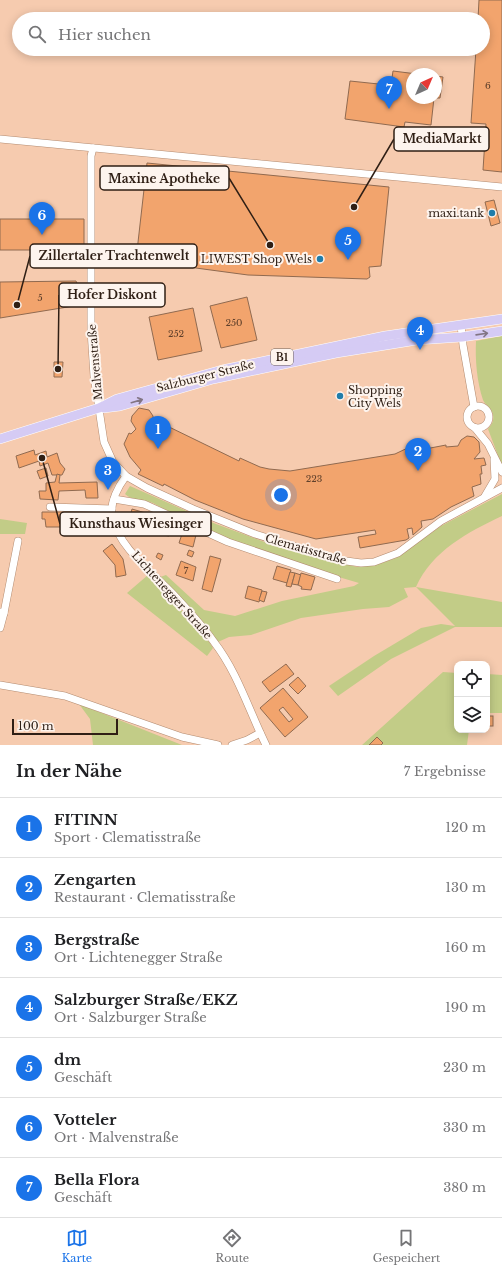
<!DOCTYPE html>
<html lang="de">
<head>
<meta charset="utf-8">
<style>
  body { margin:0; font-family:"Libre Baskerville",serif; background:#f6f6f6; color:#202124 }
  .controls { position:absolute; right:12px; bottom:12px; display:grid; overflow:hidden; border-radius:8px; box-shadow:0 2px 10px #0003 }
  .controls button { width:36px; height:36px; display:grid; place-items:center; padding:0; border:0; border-bottom:1px solid #e0e0e0; background:#fff; color:#202124; font:20px sans-serif }
  .compass { position:absolute; left:406px; top:68px; width:36px; height:36px; border-radius:50%; background:#fff; box-shadow:0 2px 10px #0003; rotate:44deg }
  .scale { position:absolute; left:12px; bottom:10px; width:106px; box-sizing:border-box; padding-left:4px; border:2px solid #2f1f15; border-top:0; font-size:11px; line-height:14px; white-space:nowrap; color:#2f1f15; -webkit-text-stroke:3px #fdf4ee; paint-order:stroke }
  .you { position:absolute; left:281px; top:495px; width:14px; height:14px; margin:-10px; border:3px solid #fff; border-radius:50%; background:#1a73e8; box-shadow:0 0 0 6px #1a73e833 }
  .badge { display:grid; place-items:center; width:26px; height:26px; border-radius:50%; background:#1a73e8; color:#fff; font-size:13px; font-weight:700 }
  .pin { position:absolute; translate:-50% -33px; filter:drop-shadow(0 1px 2px #0008) }
  .pin::after { content:''; position:absolute; top:21px; width:14px; height:12px; background:inherit; clip-path:polygon(0 0,100% 0,50% 100%) }
  .list { margin:0; padding:0; list-style:none }
  h2 { display:flex; justify-content:space-between; align-items:center; height:52px; margin:0; padding:0 16px; font-size:17px }
  h2 small { font-size:13px; font-weight:400; color:#757577 }
  .list li { display:grid; grid-template-columns:26px 1fr auto; gap:12px; align-items:center; box-sizing:border-box; height:60px; padding:0 16px; border-top:1px solid #e0e0e0 }
  .list b { display:block; font-size:15px; white-space:nowrap }
  .list p { margin:0; font-size:13px; white-space:nowrap; color:#757577 }
  .list em { font-size:13px; font-style:normal; color:#757577 }
  .icon { flex:none; width:22px; height:22px; fill:none; stroke:currentColor; stroke-width:2; stroke-linecap:round; stroke-linejoin:round }
  .map { position:relative; flex:none; width:502px; height:745px; overflow:hidden }
  .search { position:absolute; background:#fff; box-shadow:0 2px 10px #0003; left:12px; right:12px; top:12px; height:44px; display:flex; align-items:center; gap:10px; box-sizing:border-box; padding:0 14px; border-radius:22px; color:#757577; font-size:15px }
  .sheet { height:472px; background:#fff }
  nav { display:flex; justify-content:space-around; align-items:center; box-sizing:border-box; height:56px; border-top:1px solid #e0e0e0; background:#fff; font-size:11px; color:#757577 }
  nav a { display:grid; justify-items:center; gap:2px }
  nav .on { color:#1a73e8 }
  .map>svg:first-child { display:block }
  .green { fill:#c2cc87 }
  .building { fill:#f2a46d; stroke:#906a50; fill-rule:evenodd }
  .lines { fill:none; stroke-linecap:round; stroke-linejoin:round }
  .minor-casing { stroke:#b38b70; stroke-width:8 }
  .major-casing { stroke:#fff; stroke-width:10 }
  .minor { stroke:#fff; stroke-width:7 }
  .major { stroke:#d5cbf4; stroke-width:9 }
  .oneway { stroke:#827584 }
  .poi-dot { fill:#207daa; stroke:#fdf4ee; stroke-width:1.5 }
  .labels { text-anchor:middle; stroke-width:4; stroke-linejoin:round; paint-order:stroke }
  .number-label { font-size:9px; fill:#60402b }
  .shield { fill:#fdf4ee; stroke:#6d5f56; stroke-width:1 }
  .shield-label { font-size:10px; font-weight:bold; fill:#2f1f15 }
  .poi-label { font-size:11px; fill:#2f1f15; stroke:#fdf4ee; text-anchor:end }
  .street-label { font-size:11px; fill:#2f1f15; stroke:#fdf4ee }
  .leader { fill:none; stroke:#2f1f15; stroke-width:1.5 }
  .callout-dot { fill:#2f1f15; stroke:#fdf4ee; stroke-width:1.5 }
  .callout { fill:#fdf4ee; stroke:#2f1f15; stroke-width:1.5 }
  .callout-label { font-size:12px; text-anchor:middle; font-weight:bold; fill:#2f1f15 }
</style>
</head>
<body>
<div class="map">
<svg width="502" height="745" viewBox="0 0 502 745">
  <rect width="100%" height="100%" fill="#f6cbaf"/>
  <g class="green">
    <path d="M 502,336 L 502,466 L 488,429 C 492,424 494,421 493,415 C 492,408 485,405 483,400 C 477,382 475,360 476,341 Z"/>
    <path d="M 130,486 L 216,524 L 278,547 L 357,567 L 379,564 L 396,558 L 441,526 L 502,494 L 502,516 C 468,532 432,551 416,587 L 502,602 L 502,627 L 455,627 L 391,659 L 338,696 L 329,686 L 374,656 L 421,628 L 441,624 L 455,626 L 416,587 L 404,588 L 408,597 L 389,607 L 363,609 L 301,618 L 251,635 L 229,637 L 218,642 L 160,577 L 166,575 L 204,610 L 235,616 L 282,601 L 354,586 L 359,583 C 309,568 258,554 210,532 C 190,524 172,513 153,503 C 143,499 132,501 125,494 Z"/>
    <path d="M 0,519 L 27,523 L 25,534 L 0,534 Z"/>
    <path d="M 148,575 L 204,634 L 213,648 L 207,656 L 127,593 Z"/>
    <path d="M 443,672 L 457,673 L 457,730 L 469,730 L 467,745 L 362,745 Z"/>
    <path d="M 487,674 L 502,675 L 502,713 L 487,713 Z"/>
    <path d="M 79,704 L 182,745 L 93,745 L 90,719 Z"/>
  </g>
  <g class="building">
    <path d="M 479,0 L 502,0 L 502,172 L 483,170 L 486,124 L 471,123 L 476,49 L 483,49 L 483,19 L 478,19 Z"/>
    <path d="M 393,71 L 417,74 L 412,74 L 412,98 L 434,98 L 431,125 L 405,122 L 404,127 L 345,119 L 350,81 L 388,85 L 389,78 L 392,78 Z"/>
    <path d="M 436,76 L 443,77 L 440,98 L 436,98 Z"/>
    <path d="M 147,163 L 389,187 L 381,266 L 369,267 L 370,277 L 367,279 L 248,275 L 136,260 Z"/>
    <path d="M 494,200 L 500,223 L 491,226 L 485,202 Z"/>
    <path d="M 0,219 L 84,219 L 84,255 L 41,255 L 41,250 L 0,250 Z"/>
    <path d="M 76,281 L 80,290 L 80,305 L 0,318 L 0,282 Z"/>
    <path d="M 247,297 L 257,340 L 221,348 L 210,306 Z"/>
    <path d="M 193,308 L 202,351 L 158,360 L 149,317 Z"/>
    <path d="M 54,362 L 63,362 L 62,377 L 54,377 Z"/>
    <path d="M 139,408 L 149,410 L 153,416 L 153,423 L 162,427 L 163,424 L 239,461 L 240,458 L 260,467 L 269,469 L 290,471 L 395,454 L 416,444 L 420,450 L 446,445 L 446,447 L 458,446 L 461,440 L 467,436 L 474,437 L 479,442 L 480,452 L 474,459 L 484,458 L 486,465 L 481,466 L 482,474 L 480,474 L 481,484 L 472,487 L 474,496 L 451,507 L 433,519 L 421,521 L 422,527 L 413,535 L 412,528 L 407,529 L 409,538 L 406,540 L 360,548 L 358,537 L 376,534 L 375,530 L 316,539 L 243,519 L 195,500 L 164,484 L 163,486 L 138,474 L 141,470 L 130,457 L 124,444 L 129,433 L 131,434 L 136,429 L 131,421 L 132,416 Z"/>
    <path d="M 34,450 L 35,455 L 46,451 L 47,457 L 57,453 L 60,463 L 65,469 L 62,475 L 52,475 L 48,463 L 40,466 L 39,461 L 19,468 L 16,456 Z"/>
    <path d="M 46,468 L 48,476 L 40,479 L 37,471 Z"/>
    <path d="M 57,474 L 60,475 L 59,483 L 97,482 L 98,498 L 86,498 L 85,490 L 59,491 L 58,500 L 40,499 L 39,491 L 46,491 L 46,483 L 55,482 Z"/>
    <path d="M 132,509 L 149,514 L 146,526 L 143,524 L 142,527 L 131,524 L 132,521 L 129,520 Z"/>
    <path d="M 42,512 L 62,512 L 60,527 L 46,527 L 45,519 L 42,519 Z"/>
    <path d="M 157,520 L 172,525 L 169,536 L 157,534 L 158,532 L 154,531 Z"/>
    <path d="M 183,531 L 196,535 L 193,547 L 179,543 Z"/>
    <path d="M 112,544 L 123,559 L 126,575 L 116,577 L 115,565 L 103,551 Z"/>
    <path d="M 189,550 L 194,552 L 192,557 L 187,555 Z"/>
    <path d="M 158,553 L 163,555 L 161,560 L 156,557 Z"/>
    <path d="M 210,556 L 221,559 L 212,592 L 202,589 Z"/>
    <path d="M 181,561 L 196,567 L 193,581 L 176,575 Z"/>
    <path d="M 277,566 L 291,570 L 287,583 L 273,579 Z"/>
    <path d="M 290,572 L 295,573 L 291,587 L 286,586 Z"/>
    <path d="M 295,573 L 301,575 L 298,585 L 292,584 Z"/>
    <path d="M 301,573 L 315,577 L 311,590 L 301,589 L 302,587 L 298,585 Z"/>
    <path d="M 248,586 L 262,590 L 259,602 L 245,598 Z"/>
    <path d="M 262,591 L 267,592 L 264,602 L 259,600 Z"/>
    <path d="M 286,664 L 294,674 L 270,692 L 262,682 Z"/>
    <path d="M 298,677 L 306,686 L 298,694 L 289,685 Z"/>
    <path d="M 283,688 L 308,717 L 285,737 L 260,708 ZM 283,707 L 293,719 L 289,722 L 279,710 Z"/>
    <rect x="487" y="716" width="6" height="10"/>
    <path d="M 377,737 L 383,743 L 381,745 L 369,745 Z"/>
  </g>
  <g class="lines">
    <defs>
      <g id="minor">
        <path d="M 0,139 L 502,187"/>
        <path d="M 93,148 L 91,156 L 91,330 L 94,376 L 104,442 L 113,462 L 126,476 L 147,488 L 193,509 L 255,534 L 339,560 L 361,563 L 374,562 L 398,553 L 441,521 L 502,488"/>
        <path d="M 461,325 L 463,345 L 474,407"/>
        <circle cx="478" cy="417" r="11"/>
        <path d="M 475,428 L 488,444 L 502,472"/>
        <path d="M 126,476 C 118,487 110,502 112,516 C 118,547 152,572 173,594 C 187,609 202,625 214,642 C 238,673 249,711 266,745"/>
        <path d="M 485,496 L 495,479 L 494,459"/>
        <path d="M 114,499 L 144,504 L 228,542 L 337,579"/>
        <path d="M 50,507 L 112,509"/>
        <path d="M 4,613 L 18,541"/>
        <path d="M 0,628 L 4,613 L 0,612"/>
        <path d="M 0,685 L 65,696 L 182,737 L 218,745"/>
        <path d="M 232,745 L 247,740 L 260,733"/>
      </g>
      <g id="major">
        <path d="M 104,408 L 120,406 L 213,379 L 336,353 L 417,340 L 462,337 L 502,331"/>
        <path d="M 0,439 L 99,408 L 117,399 L 222,370 L 385,336 L 502,319"/>
      </g>
    </defs>
    <use href="#minor" class="minor-casing"/>
    <use href="#major" class="major-casing"/>
    <use href="#minor" class="minor"/>
    <use href="#major" class="major"/>
  </g>
  <defs><path id="oneway-shaft" d="M-6 0H5M1.5-3L5.5 0L1.5 3" fill="none" stroke-width="1.6" stroke-linecap="round" stroke-linejoin="round"/></defs>
  <g class="oneway">
    <use href="#oneway-shaft" transform="translate(482 334) rotate(-8)"/>
    <use href="#oneway-shaft" transform="translate(137 401) rotate(-16)"/>
  </g>
  <g class="poi-dot">
    <circle cx="492" cy="213" r="4"/>
    <circle cx="320" cy="259" r="4"/>
    <circle cx="340" cy="396" r="4"/>
  </g>
  <g class="labels">
    <g class="number-label">
      <text x="488" y="89">6</text>
      <text x="40" y="301">5</text>
      <text x="234" y="326">250</text>
      <text x="176" y="337">252</text>
      <text x="314" y="482">223</text>
      <text x="186" y="574">7</text>
    </g>
    <rect class="shield" x="271" y="349" width="22" height="16" rx="3"/>
    <g class="shield-label">
      <text x="282" y="361">B1</text>
    </g>
    <g class="poi-label">
      <text x="484" y="217">maxi.tank</text>
      <text x="312" y="263">LIWEST Shop Wels</text>
      <text x="348" y="394" text-anchor="start">Shopping<tspan x="348" dy="13">City Wels</tspan></text>
    </g>
    <g class="street-label">
      <text transform="translate(95 362) rotate(-95)" y="4">Malvenstraße</text>
      <text transform="translate(205 376) rotate(-14)" y="4">Salzburger Straße</text>
      <text transform="translate(306 549) rotate(16)" y="4">Clematisstraße</text>
      <text transform="translate(172 595) rotate(48)" y="4">Lichtenegger Straße</text>
    </g>
  </g>
  <path class="leader" d="M354 207L394 139M270 245L229 178M17 305L30 256M58 369L59 295M42 458L60 524"/>
  <g class="callout-dot">
    <circle cx="354" cy="207" r="4"/>
    <circle cx="270" cy="245" r="4"/>
    <circle cx="17" cy="305" r="4"/>
    <circle cx="58" cy="369" r="4"/>
    <circle cx="42" cy="458" r="4"/>
  </g>
  <g class="callout">
    <rect x="394" y="127" width="95" height="24" rx="4"/>
    <rect x="100" y="166" width="129" height="24" rx="4"/>
    <rect x="30" y="244" width="167" height="24" rx="4"/>
    <rect x="59" y="283" width="106" height="24" rx="4"/>
    <rect x="60" y="512" width="151" height="24" rx="4"/>
  </g>
  <g class="callout-label">
    <text x="442" y="143">MediaMarkt</text>
    <text x="164" y="183">Maxine Apotheke</text>
    <text x="114" y="260">Zillertaler Trachtenwelt</text>
    <text x="112" y="299">Hofer Diskont</text>
    <text x="136" y="528">Kunsthaus Wiesinger</text>
  </g>
</svg>
<div class="controls">
<button><svg class="icon" aria-label="locate" viewBox="0 0 24 24"><circle cx="12" cy="12" r="6"/><path d="M12 2v4M12 18v4M2 12h4M18 12h4"/></svg></button>
<button><svg class="icon" aria-label="layers" viewBox="0 0 24 24"><path d="M12 4l9 5-9 5-9-5zM3 14l9 5 9-5"/></svg></button>
</div>
<svg class="compass" viewBox="-18 -18 36 36"><path d="M0-13l5 13h-10z" fill="#e53935"/><path d="M0 13l5-13h-10z" fill="#757577"/></svg>
<div class="scale">100 m</div>
<div class="you"></div>
<div class="pin badge" style="left:158px;top:449px">1</div>
<div class="pin badge" style="left:418px;top:471px">2</div>
<div class="pin badge" style="left:108px;top:490px">3</div>
<div class="pin badge" style="left:420px;top:350px">4</div>
<div class="pin badge" style="left:348px;top:260px">5</div>
<div class="pin badge" style="left:42px;top:235px">6</div>
<div class="pin badge" style="left:389px;top:109px">7</div>
<div class="search"><svg class="icon" aria-label="search" viewBox="0 0 24 24"><circle cx="10" cy="10" r="6"/><path d="M15 15l6 6"/></svg>Hier suchen</div>
</div>
<section class="sheet">
<h2>In der Nähe<small>7 Ergebnisse</small></h2>
<ul class="list">
<li><span class="badge">1</span><div><b>FITINN</b><p>Sport · Clematisstraße</p></div><em>120 m</em></li>
<li><span class="badge">2</span><div><b>Zengarten</b><p>Restaurant · Clematisstraße</p></div><em>130 m</em></li>
<li><span class="badge">3</span><div><b>Bergstraße</b><p>Ort · Lichtenegger Straße</p></div><em>160 m</em></li>
<li><span class="badge">4</span><div><b>Salzburger Straße/EKZ</b><p>Ort · Salzburger Straße</p></div><em>190 m</em></li>
<li><span class="badge">5</span><div><b>dm</b><p>Geschäft</p></div><em>230 m</em></li>
<li><span class="badge">6</span><div><b>Votteler</b><p>Ort · Malvenstraße</p></div><em>330 m</em></li>
<li><span class="badge">7</span><div><b>Bella Flora</b><p>Geschäft</p></div><em>380 m</em></li>
</ul>
</section>
<nav>
<a class="on"><svg class="icon" aria-label="map" viewBox="0 0 24 24"><path d="M3 6l6-2 6 2 6-2v14l-6 2-6-2-6 2zM9 4v14M15 6v14"/></svg>Karte</a>
<a><svg class="icon" aria-label="directions" viewBox="0 0 24 24"><path d="M12 3l9 9-9 9-9-9zM9 14v-3h6M13 9l2 2-2 2"/></svg>Route</a>
<a><svg class="icon" aria-label="saved" viewBox="0 0 24 24"><path d="M7 4h10v16l-5-4-5 4z"/></svg>Gespeichert</a>
</nav>
</body>
</html>
